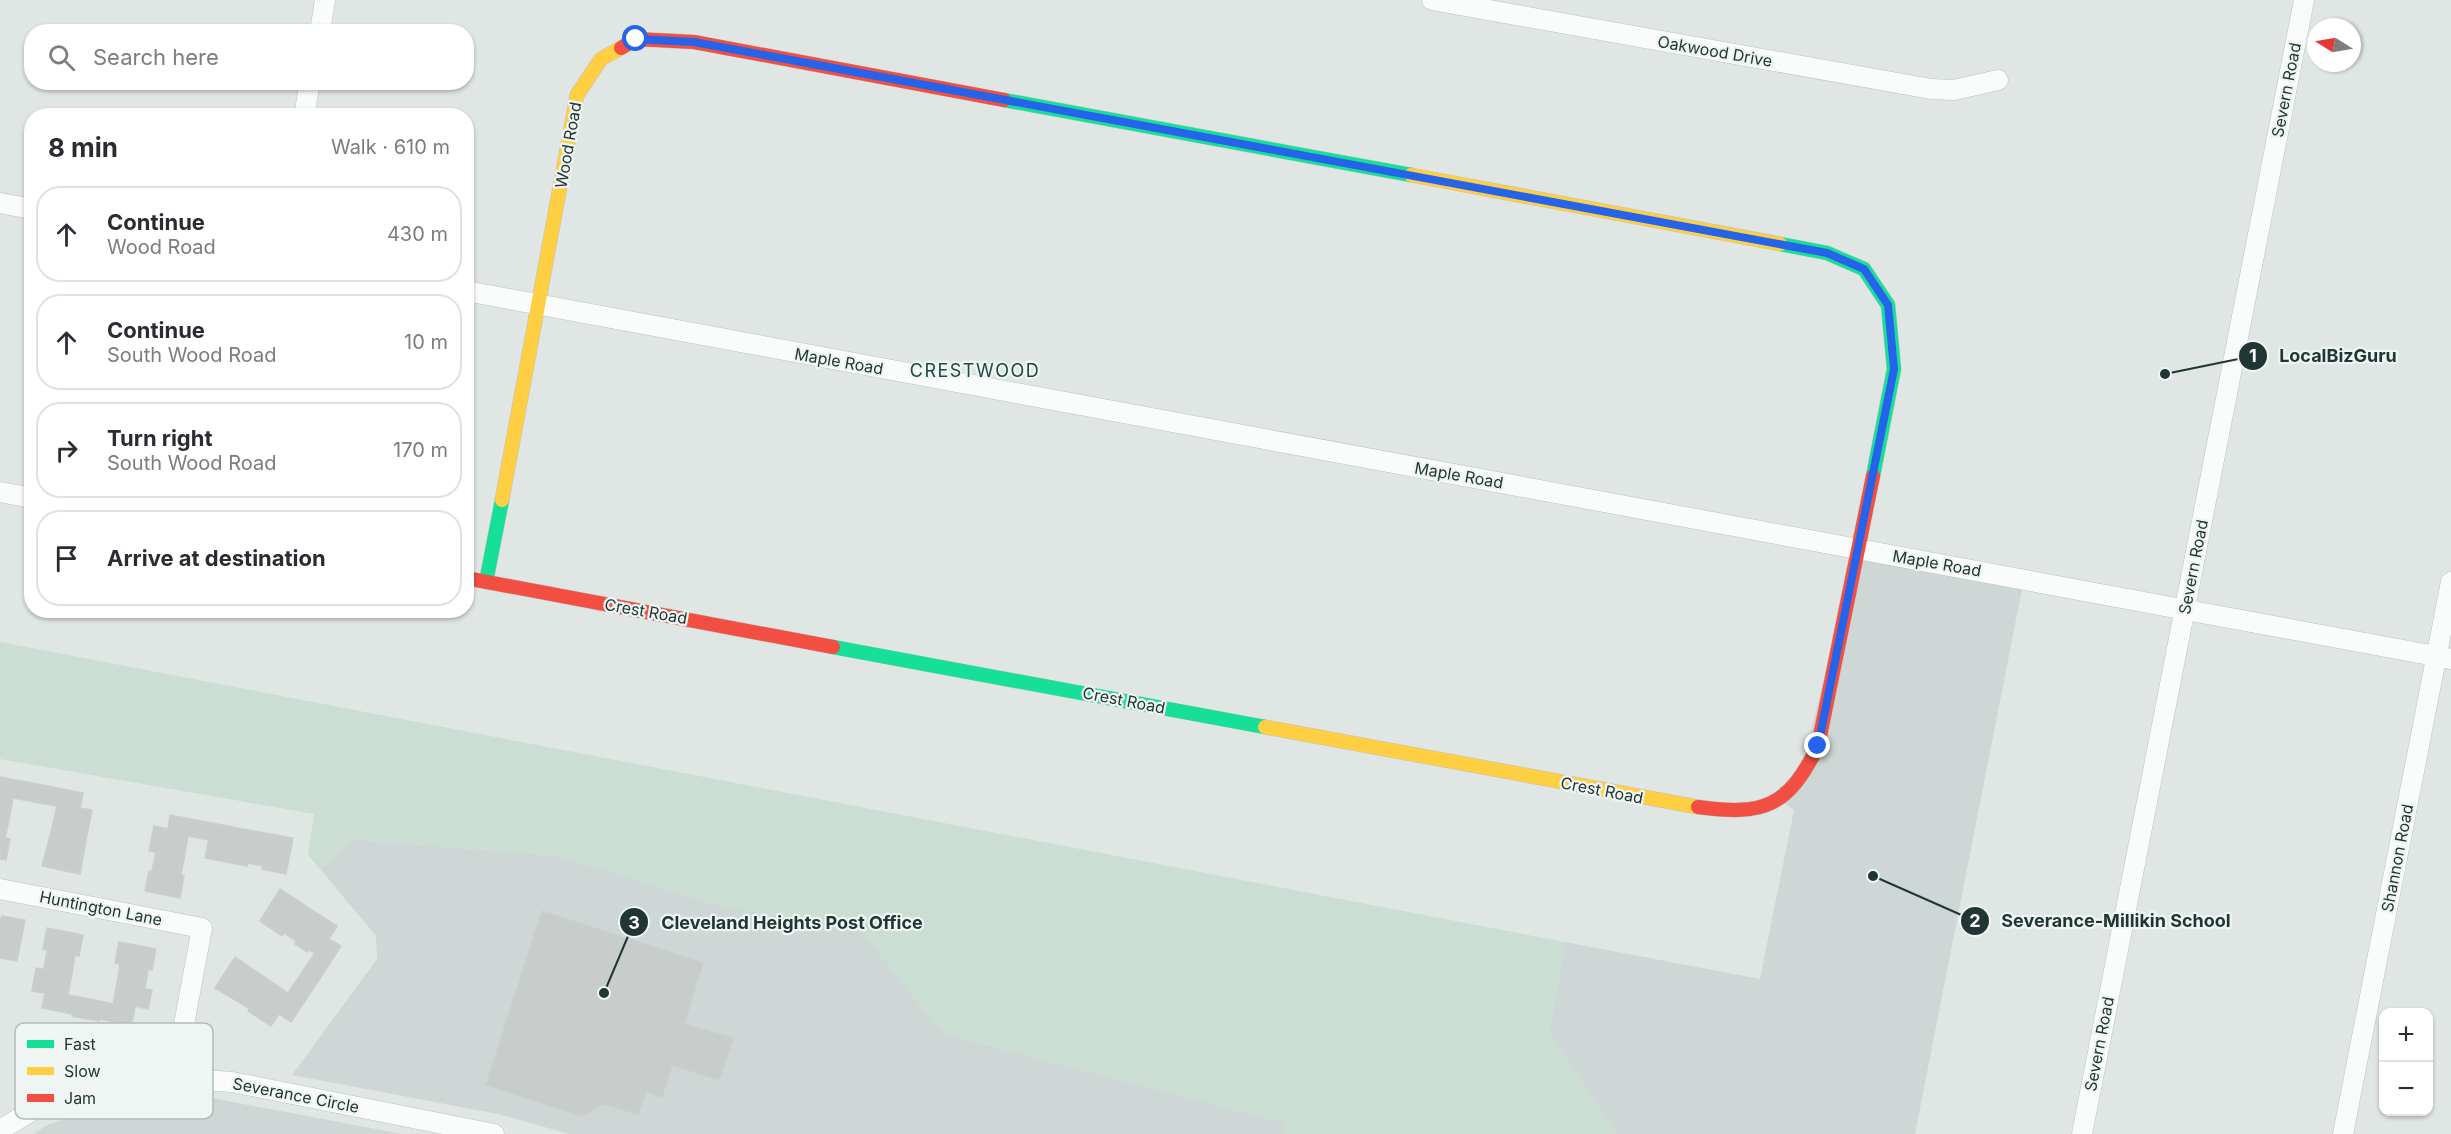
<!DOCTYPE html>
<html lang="en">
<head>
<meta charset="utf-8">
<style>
  body { margin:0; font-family:Inter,sans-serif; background:#f2f2f3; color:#2b2b33 }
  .controls { position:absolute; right:18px; bottom:18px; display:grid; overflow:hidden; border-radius:12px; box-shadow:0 2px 4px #0004 }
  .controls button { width:54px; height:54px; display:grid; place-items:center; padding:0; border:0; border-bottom:2px solid #e1e1e2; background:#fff; color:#2b2b33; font:30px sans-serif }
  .compass { position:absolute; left:2307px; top:18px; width:54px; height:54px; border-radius:50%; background:#fff; box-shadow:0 2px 4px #0004; rotate:281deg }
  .stop { position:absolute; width:18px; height:18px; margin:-14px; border:4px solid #2563eb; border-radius:50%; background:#fff }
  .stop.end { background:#2563eb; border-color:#fff; box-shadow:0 2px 6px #0008 }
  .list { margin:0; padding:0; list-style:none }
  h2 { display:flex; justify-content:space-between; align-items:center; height:78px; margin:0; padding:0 24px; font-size:26px }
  h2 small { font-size:20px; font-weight:400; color:#7c7c81 }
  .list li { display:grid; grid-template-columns:39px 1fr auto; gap:18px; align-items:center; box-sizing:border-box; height:96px; margin:0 12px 12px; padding:0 12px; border:2px solid #e1e1e2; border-radius:24px }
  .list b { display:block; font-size:22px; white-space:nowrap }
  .list p { margin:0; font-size:20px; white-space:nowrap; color:#7c7c81 }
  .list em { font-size:20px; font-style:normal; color:#7c7c81 }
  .icon { flex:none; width:33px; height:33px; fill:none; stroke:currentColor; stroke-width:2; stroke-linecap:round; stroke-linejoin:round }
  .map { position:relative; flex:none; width:2451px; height:1134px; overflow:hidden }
  .search { position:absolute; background:#fff; box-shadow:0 2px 4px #0004; left:24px; top:24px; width:450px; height:66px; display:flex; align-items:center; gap:15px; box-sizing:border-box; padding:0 21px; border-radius:24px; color:#7c7c81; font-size:22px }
  .panel { position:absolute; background:#fff; box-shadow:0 2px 4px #0004; left:24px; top:108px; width:450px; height:510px; border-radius:24px }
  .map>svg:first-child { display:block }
  .built { fill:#ced7d5 }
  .green { fill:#caded4 }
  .building { fill:#c8cdcc; stroke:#c9cfcd; stroke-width:1.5 }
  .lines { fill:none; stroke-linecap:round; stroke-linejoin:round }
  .street-casing { stroke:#bdc3c1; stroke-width:21 }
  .fast-casing { stroke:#bdc3c2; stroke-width:15 }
  .slow-casing { stroke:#bdc3c2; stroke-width:15 }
  .jam-casing { stroke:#bdc3c2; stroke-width:15 }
  .street { stroke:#fafbfb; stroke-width:20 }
  .fast { stroke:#16e098; stroke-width:14 }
  .slow { stroke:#ffcf43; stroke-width:14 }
  .jam { stroke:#f24e42; stroke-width:14 }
  .route { stroke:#2563eb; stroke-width:8 }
  .labels { text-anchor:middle; stroke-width:4.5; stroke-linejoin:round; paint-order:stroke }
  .street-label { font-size:16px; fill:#213634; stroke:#eef5f3 }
  .neighbourhood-label { font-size:18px; letter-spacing:1.5px; fill:#1f4744; stroke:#eef5f3 }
  .key { fill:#eef5f3; stroke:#b0bcba; stroke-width:1.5 }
  .key-label { font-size:16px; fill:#213634 }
  .leader { fill:none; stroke:#213634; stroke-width:2 }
  .callout-dot { fill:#213634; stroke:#eef5f3; stroke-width:2 }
  .mark-label { font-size:18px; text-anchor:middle; font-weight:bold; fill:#fff }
  .callout-label { font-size:18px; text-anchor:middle; font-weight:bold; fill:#213634; stroke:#eef5f3; stroke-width:4.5; stroke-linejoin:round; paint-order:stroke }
</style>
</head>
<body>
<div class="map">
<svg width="2451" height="1134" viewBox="0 0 2451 1134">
  <rect width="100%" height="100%" fill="#e0e6e4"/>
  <g class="built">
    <path d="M 1856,548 L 2024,579 L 1915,1134 L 1617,1134 L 1549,1033 L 1565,942 L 1760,979 L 1794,810 L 1779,799 L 1798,784 Z"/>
    <path d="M 353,839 L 560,856 L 727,908 L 858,926 L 934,1023 L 949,1035 L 1327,1134 L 569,1134 L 498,1114 L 292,1075 L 377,959 L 376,936 L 321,870 Z"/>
    <path d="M 160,1094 L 217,1099 L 402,1134 L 33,1134 L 48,1125 L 109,1101 Z"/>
  </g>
  <path class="green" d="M 0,642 L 1565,942 L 1549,1033 L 1617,1134 L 1282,1134 L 1285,1123 L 949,1035 L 934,1023 L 858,926 L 727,908 L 560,856 L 353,839 L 321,870 L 308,855 L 314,814 L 0,759 Z"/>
  <g class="building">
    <path d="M 0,777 L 38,784 L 34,802 L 13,798 L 9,820 L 0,818 Z"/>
    <path d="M 38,784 L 83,793 L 80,808 L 92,810 L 87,835 L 52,828 L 57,806 L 34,802 Z"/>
    <path d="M 170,815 L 212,823 L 209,840 L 188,836 L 184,858 L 149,851 L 154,826 L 168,829 Z"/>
    <path d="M 0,818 L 9,820 L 5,838 L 10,839 L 6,860 L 0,859 Z"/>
    <path d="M 212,823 L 254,831 L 247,866 L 205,858 Z"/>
    <path d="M 52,828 L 87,835 L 80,874 L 42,866 Z"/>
    <path d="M 254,831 L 293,838 L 286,874 L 262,869 L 263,866 L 248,863 Z"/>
    <path d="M 156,852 L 184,858 L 181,875 L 184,876 L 180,898 L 145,891 L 149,871 L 152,871 Z"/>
    <path d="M 280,889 L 315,912 L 296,941 L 284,933 L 282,936 L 260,921 Z"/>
    <path d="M 542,911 L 703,963 L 684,1024 L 733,1038 L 719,1080 L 672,1065 L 662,1097 L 646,1092 L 638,1114 L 604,1104 L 582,1116 L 486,1085 Z"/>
    <path d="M 315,912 L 337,926 L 329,939 L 341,946 L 317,983 L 302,972 L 315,953 L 309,950 L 307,952 L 295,944 Z"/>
    <path d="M 2,916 L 25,920 L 17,961 L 0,958 L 0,921 Z"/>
    <path d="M 47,928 L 83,935 L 79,956 L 75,955 L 72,974 L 44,969 L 47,950 L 43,949 Z"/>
    <path d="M 119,942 L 156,949 L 152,970 L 148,969 L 145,988 L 117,983 L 120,964 L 115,963 Z"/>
    <path d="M 235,957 L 269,980 L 250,1009 L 215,988 Z"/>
    <path d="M 36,968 L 72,974 L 68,995 L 91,999 L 87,1019 L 72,1016 L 72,1014 L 42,1008 L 45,993 L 32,991 Z"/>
    <path d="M 302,972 L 317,983 L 291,1022 L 279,1014 L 271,1026 L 248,1011 L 269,980 L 288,993 Z"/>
    <path d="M 117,983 L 152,990 L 148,1009 L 135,1006 L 132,1025 L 100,1019 L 99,1021 L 87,1019 L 91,999 L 113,1004 Z"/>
  </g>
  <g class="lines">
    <defs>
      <g id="street">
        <path d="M 1432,0 L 1931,89 L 1954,90 L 1998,80"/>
        <path d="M 320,32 L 325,0"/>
        <path d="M 304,116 L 310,82"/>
        <path d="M 0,203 L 32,209"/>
        <path d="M 466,291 L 2451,659"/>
        <path d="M 0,492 L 32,498"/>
        <path d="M 0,889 L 202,928 L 174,1078"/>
        <path d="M 0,1130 L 50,1100 L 75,1091 L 136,1080 L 174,1078 L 232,1082 L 494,1134"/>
        <path d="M 2082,1134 L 2304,0"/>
        <path d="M 2343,1134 L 2451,582"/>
      </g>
      <g id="fast">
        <path d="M 1004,100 L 1411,175"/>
        <path d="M 1780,244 L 1827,253 L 1864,269 L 1888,305 L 1894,369 L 1873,476"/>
        <path d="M 486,582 L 502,500"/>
        <path d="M 833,647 L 1265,727"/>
      </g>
      <g id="slow">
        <path d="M 1411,175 L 1780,244"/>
        <path d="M 502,500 L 577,95 L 601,59 L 621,48"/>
        <path d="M 1265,727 L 1698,807"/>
      </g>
      <g id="jam">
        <path d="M 621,48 L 636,39 L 694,42 L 1004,100"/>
        <path d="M 466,578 L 833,647"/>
        <path d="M 1698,807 C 1764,816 1788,807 1818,746 L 1873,476"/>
      </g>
    </defs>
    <use href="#street" class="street-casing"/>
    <use href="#fast" class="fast-casing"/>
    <use href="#slow" class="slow-casing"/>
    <use href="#jam" class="jam-casing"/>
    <use href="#street" class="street"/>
    <use href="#fast" class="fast"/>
    <use href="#slow" class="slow"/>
    <use href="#jam" class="jam"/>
  </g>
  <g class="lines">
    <path class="route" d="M 636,39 L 694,42 L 1827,253 L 1864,269 L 1888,305 L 1894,369 L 1818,746"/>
  </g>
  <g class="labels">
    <g class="street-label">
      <text transform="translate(1715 51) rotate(10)" y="6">Oakwood Drive</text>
      <text transform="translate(2286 90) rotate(-79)" y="6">Severn Road</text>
      <text transform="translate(568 145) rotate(-80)" y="6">Wood Road</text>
      <text transform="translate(839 361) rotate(10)" y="6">Maple Road</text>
      <text transform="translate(1459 475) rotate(10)" y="6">Maple Road</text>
      <text transform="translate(1937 563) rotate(10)" y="6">Maple Road</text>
      <text transform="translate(2193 567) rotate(-79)" y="6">Severn Road</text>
      <text transform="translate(646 611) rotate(10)" y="6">Crest Road</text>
      <text transform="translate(1124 700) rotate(11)" y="6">Crest Road</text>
      <text transform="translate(1602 790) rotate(11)" y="6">Crest Road</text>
      <text transform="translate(2397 858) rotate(-79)" y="6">Shannon Road</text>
      <text transform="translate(101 908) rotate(11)" y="6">Huntington Lane</text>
      <text transform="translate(2099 1044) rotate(-79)" y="6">Severn Road</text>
      <text transform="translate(296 1095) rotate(11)" y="6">Severance Circle</text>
    </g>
    <g class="neighbourhood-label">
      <text x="975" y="377">CRESTWOOD</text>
    </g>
  </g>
  <rect x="15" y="1023" width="198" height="96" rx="9" class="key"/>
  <rect x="27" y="1040" width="27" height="8" fill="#16e098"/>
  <rect x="27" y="1067" width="27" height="8" fill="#ffcf43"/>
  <rect x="27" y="1094" width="27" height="8" fill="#f24e42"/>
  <g class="key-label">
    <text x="64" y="1050">Fast</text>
    <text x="64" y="1077">Slow</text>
    <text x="64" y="1104">Jam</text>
  </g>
  <path class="leader" d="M2165 374L2253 356M1873 876L1975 921M604 993L634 922"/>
  <g class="callout-dot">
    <circle cx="2165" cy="374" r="6"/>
    <circle cx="1873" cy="876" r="6"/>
    <circle cx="604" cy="993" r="6"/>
    <circle cx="2253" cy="356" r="15"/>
    <circle cx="1975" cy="921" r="15"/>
    <circle cx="634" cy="922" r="15"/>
  </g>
  <g class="mark-label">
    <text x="2253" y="362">1</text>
    <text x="1975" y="927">2</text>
    <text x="634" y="929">3</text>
  </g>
  <g class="callout-label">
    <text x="2338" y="362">LocalBizGuru</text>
    <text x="2116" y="927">Severance-Millikin School</text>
    <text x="792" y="929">Cleveland Heights Post Office</text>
  </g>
</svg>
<div class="controls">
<button>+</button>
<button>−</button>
</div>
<svg class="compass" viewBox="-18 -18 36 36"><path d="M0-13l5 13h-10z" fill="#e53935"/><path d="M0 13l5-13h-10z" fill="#7c7c81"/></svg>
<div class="stop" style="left:636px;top:39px"></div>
<div class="stop end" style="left:1818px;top:746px"></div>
<div class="search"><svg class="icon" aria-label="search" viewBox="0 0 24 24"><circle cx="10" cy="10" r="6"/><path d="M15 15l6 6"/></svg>Search here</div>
<section class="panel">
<h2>8 min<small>Walk · 610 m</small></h2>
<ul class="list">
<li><svg class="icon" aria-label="ahead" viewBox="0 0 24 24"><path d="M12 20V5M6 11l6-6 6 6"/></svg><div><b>Continue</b><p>Wood Road</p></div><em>430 m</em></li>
<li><svg class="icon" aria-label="ahead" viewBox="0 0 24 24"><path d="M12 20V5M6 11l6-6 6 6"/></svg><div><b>Continue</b><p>South Wood Road</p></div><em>10 m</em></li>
<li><svg class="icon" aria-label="right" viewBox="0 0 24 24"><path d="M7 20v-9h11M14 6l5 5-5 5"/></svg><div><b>Turn right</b><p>South Wood Road</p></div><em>170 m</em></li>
<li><svg class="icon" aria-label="arrive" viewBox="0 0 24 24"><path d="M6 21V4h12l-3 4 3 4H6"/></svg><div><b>Arrive at destination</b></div></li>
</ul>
</section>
</div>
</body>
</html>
